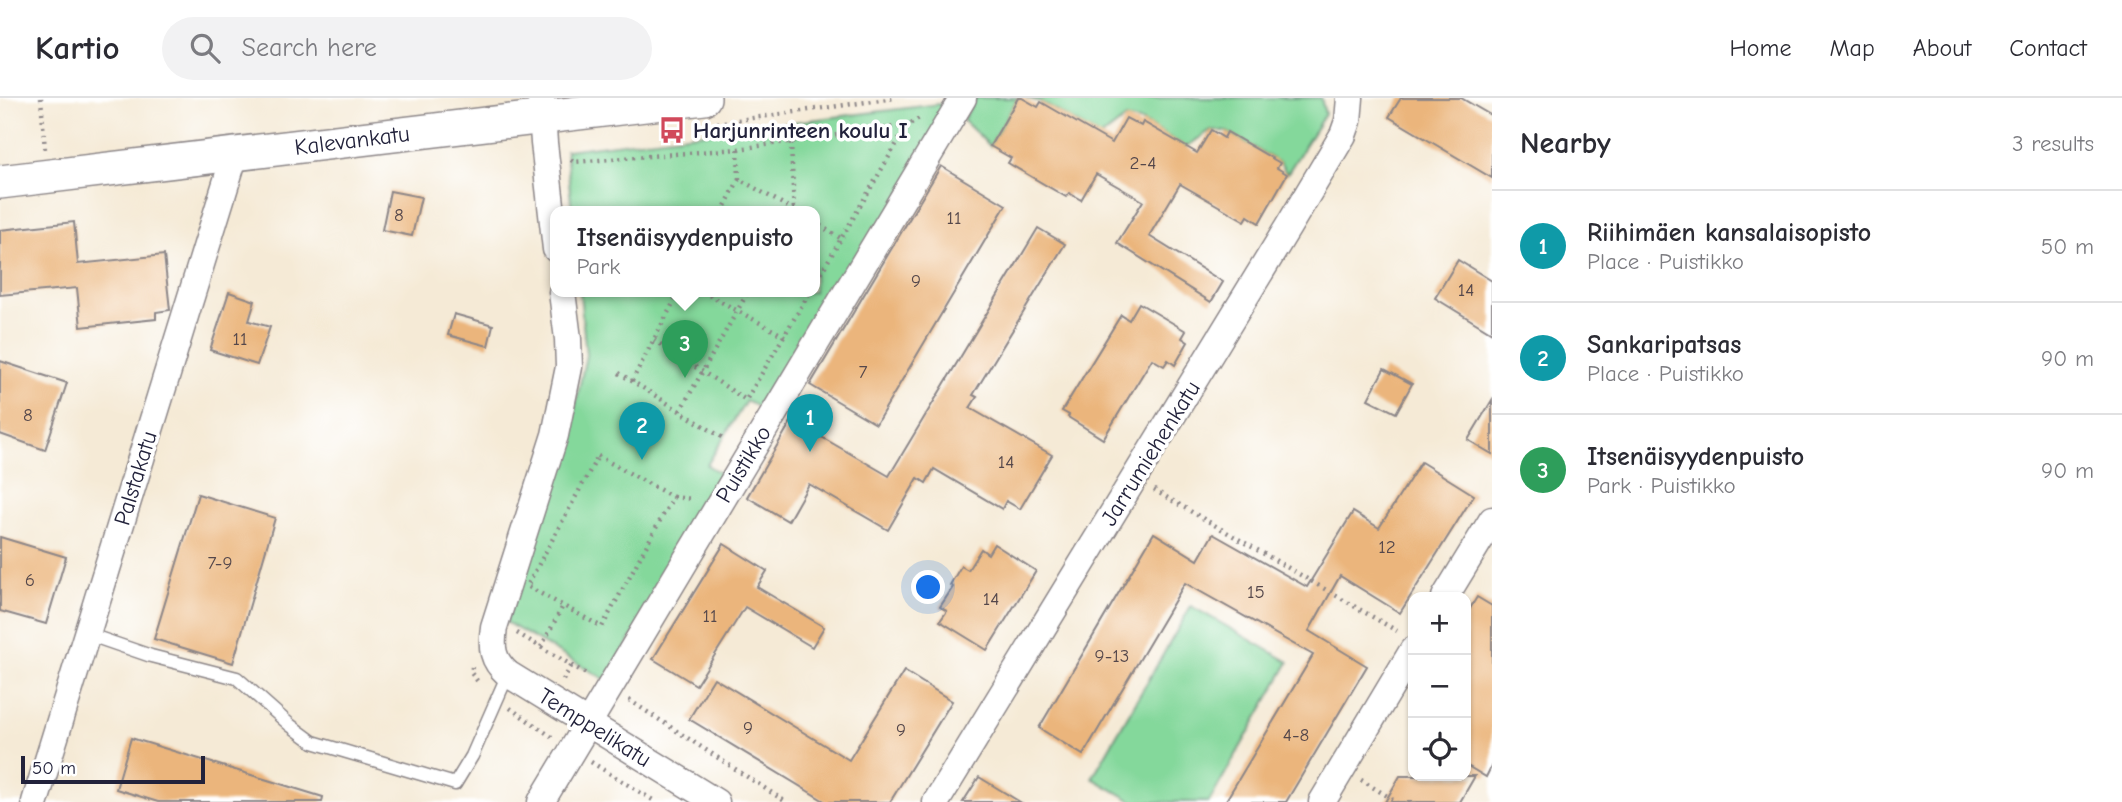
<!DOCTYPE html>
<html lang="en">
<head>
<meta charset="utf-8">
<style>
  body { margin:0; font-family:"Comic Neue",sans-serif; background:#f2f2f3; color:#2b2b33 }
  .controls { position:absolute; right:21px; bottom:21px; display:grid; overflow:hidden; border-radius:14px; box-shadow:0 2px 5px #0004 }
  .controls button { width:63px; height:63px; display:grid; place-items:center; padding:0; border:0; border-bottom:2px solid #e1e1e2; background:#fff; color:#2b2b33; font:35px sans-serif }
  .scale { position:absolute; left:21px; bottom:18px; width:184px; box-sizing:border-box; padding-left:7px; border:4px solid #22223b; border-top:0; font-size:19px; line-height:24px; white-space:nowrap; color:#22223b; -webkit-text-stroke:5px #fff; paint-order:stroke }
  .you { position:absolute; left:929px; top:490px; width:24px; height:24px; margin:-18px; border:5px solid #fff; border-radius:50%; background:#1a73e8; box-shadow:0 0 0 10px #1a73e833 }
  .badge { display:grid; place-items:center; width:46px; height:46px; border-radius:50%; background:#d93025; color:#fff; font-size:23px; font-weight:700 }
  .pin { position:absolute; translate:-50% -58px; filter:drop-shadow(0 2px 4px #0008) }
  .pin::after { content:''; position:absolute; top:37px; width:24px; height:21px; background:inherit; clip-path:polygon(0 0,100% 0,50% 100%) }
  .popup { position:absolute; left:550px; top:108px; width:270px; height:91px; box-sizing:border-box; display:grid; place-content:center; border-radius:14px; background:#fff; filter:drop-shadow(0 2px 5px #0005); font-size:23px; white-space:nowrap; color:#7c7c81 }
  .popup b { font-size:26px; color:#2b2b33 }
  .popup::after { content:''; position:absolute; left:50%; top:100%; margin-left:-14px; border:14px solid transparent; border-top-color:#fff }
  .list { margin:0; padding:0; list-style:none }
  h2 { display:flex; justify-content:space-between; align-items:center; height:91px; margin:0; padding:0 28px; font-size:30px }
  h2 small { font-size:23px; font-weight:400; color:#7c7c81 }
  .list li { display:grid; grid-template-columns:46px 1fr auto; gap:21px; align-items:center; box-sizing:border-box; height:112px; padding:0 28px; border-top:2px solid #e1e1e2 }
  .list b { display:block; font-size:26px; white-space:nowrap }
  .list p { margin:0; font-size:23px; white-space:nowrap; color:#7c7c81 }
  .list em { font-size:23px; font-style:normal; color:#7c7c81 }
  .icon { flex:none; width:38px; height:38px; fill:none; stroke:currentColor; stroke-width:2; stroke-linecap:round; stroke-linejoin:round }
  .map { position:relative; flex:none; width:1492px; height:704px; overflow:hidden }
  header { display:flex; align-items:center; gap:42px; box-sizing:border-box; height:98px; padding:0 35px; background:#fff; border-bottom:2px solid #e1e1e2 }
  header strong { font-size:33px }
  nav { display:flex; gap:38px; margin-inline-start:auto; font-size:24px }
  .search { width:490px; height:63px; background:#f2f2f3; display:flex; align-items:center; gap:18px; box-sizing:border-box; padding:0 24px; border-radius:38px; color:#7c7c81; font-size:26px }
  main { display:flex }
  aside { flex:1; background:#fff }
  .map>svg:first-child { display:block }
  .green { fill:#84d89b; stroke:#537d6b; stroke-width:2 }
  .building { fill:#ebb57c }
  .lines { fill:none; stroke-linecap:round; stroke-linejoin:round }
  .service-casing { stroke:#8c8688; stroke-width:15 }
  .minor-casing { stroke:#8c8688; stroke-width:29 }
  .tertiary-casing { stroke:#8c8688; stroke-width:36 }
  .path { stroke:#8c8688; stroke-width:4.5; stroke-dasharray:2 5; stroke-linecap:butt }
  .service { stroke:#fff; stroke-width:12 }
  .minor { stroke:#fff; stroke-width:26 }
  .tertiary { stroke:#fff; stroke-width:33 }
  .labels { text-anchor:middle; stroke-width:7; stroke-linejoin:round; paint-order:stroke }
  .number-label { font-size:19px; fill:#54474b }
  .poi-label { font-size:23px; font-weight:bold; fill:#22223b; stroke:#fff; text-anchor:start }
  .street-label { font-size:23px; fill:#22223b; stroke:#fff }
</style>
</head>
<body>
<header>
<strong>Kartio</strong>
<div class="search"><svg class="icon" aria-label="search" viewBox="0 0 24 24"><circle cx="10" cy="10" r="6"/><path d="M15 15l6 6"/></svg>Search here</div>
<nav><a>Home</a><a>Map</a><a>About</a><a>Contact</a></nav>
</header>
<main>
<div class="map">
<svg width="1492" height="704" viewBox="0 0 1492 704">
  <rect width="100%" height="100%" fill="#fff"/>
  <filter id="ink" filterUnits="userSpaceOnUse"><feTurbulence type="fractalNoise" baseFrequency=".0143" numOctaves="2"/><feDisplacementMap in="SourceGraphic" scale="14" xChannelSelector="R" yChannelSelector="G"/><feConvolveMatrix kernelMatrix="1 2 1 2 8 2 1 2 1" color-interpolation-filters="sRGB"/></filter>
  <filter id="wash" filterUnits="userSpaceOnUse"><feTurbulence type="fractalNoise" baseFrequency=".00686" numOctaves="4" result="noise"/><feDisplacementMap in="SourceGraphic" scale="28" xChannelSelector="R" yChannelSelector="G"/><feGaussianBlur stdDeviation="1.57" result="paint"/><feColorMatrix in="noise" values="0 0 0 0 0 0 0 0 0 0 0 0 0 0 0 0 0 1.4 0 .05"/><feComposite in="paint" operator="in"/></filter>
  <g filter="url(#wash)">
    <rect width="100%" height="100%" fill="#f5ead6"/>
    <g class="green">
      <path d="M 976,0 L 1018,0 L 990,48 L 963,22 Z"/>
      <path d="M 1026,0 L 1321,0 L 1325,16 L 1287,76 L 1280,65 L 1227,34 L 1211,32 L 1186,49 L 1143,24 L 1126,20 L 1101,39 L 1041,4 Z"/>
      <path d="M 956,4 L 768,314 L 746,303 L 707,367 L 728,380 L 606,582 L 506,524 L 566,354 L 586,257 L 580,194 L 814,194 L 814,114 L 572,114 L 566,52 Z"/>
      <path d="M 1191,508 L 1289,564 L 1209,704 L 1134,704 L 1092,680 Z"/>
    </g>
    <g id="blocks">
      <g class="building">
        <path d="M 1018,0 L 1022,0 L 1038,9 L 1041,4 L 1112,45 L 1126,20 L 1141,28 L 1143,24 L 1197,55 L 1211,32 L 1224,40 L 1227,34 L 1280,65 L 1277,70 L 1287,76 L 1259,125 L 1248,118 L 1245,123 L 1180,86 L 1149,138 L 1223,184 L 1211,204 L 1117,145 L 1143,103 L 1096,76 L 1081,102 L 1069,95 L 1066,99 L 1008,65 L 1011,60 L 990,48 Z"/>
        <path d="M 1401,0 L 1461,0 L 1492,18 L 1492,80 L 1389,19 Z"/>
        <path d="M 941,68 L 1006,107 L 876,326 L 810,287 Z"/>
        <path d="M 390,93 L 421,99 L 412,138 L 382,132 Z"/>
        <path d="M 74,124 L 78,166 L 164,157 L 170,212 L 156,214 L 156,221 L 81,229 L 77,190 L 0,197 L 0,132 Z"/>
        <path d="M 1038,130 L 1065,146 L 973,297 L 977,299 L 970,310 L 1052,357 L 1020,411 L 1006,403 L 1002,411 L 934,371 L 926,385 L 918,380 L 888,432 L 809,386 L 788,423 L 747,399 L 792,322 L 889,378 Z"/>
        <path d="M 1458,162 L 1492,183 L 1492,235 L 1435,200 Z"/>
        <path d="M 229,194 L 255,203 L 249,223 L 270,229 L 257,267 L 210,252 Z"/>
        <path d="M 1139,205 L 1186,233 L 1182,240 L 1188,244 L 1175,267 L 1168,262 L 1164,268 L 1152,261 L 1103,341 L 1068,319 L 1069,317 L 1062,313 L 1121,217 L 1129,222 Z"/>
        <path d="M 454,216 L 493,227 L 488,248 L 448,237 Z"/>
        <path d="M 0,263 L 67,285 L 45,352 L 0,336 Z"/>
        <path d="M 1384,271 L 1412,286 L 1396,315 L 1368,301 Z"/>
        <path d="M 1492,302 L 1492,356 L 1468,342 Z"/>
        <path d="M 1421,364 L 1474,397 L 1400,515 L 1340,478 L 1309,533 L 1367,568 L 1286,704 L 1225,704 L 1313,557 L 1185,485 L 1083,657 L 1039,630 L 1154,435 L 1198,462 L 1213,436 L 1307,489 L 1353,414 L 1379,430 Z"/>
        <path d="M 198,396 L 275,420 L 233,565 L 154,541 Z"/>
        <path d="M 0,439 L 66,459 L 46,526 L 0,513 Z"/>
        <path d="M 724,446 L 767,473 L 757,489 L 824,529 L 812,549 L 745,509 L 696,587 L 653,561 Z"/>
        <path d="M 994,446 L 1036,473 L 987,552 L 940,523 L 947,513 L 940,509 L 953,489 L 950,487 L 961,468 L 968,472 L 981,451 L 988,456 Z"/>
        <path d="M 1477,499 L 1492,508 L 1492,667 L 1486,679 L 1466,667 L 1466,517 Z"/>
        <path d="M 904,573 L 952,603 L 890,704 L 826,704 L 689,621 L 714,580 L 849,662 Z"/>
        <path d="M 131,640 L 323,699 L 322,704 L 158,704 L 116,691 Z"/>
        <path d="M 1400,678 L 1475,678 L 1460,704 L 1385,704 Z"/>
        <path d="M 979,679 L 1020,704 L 963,704 Z"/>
      </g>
    </g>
  </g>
  <g filter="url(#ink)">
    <use href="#blocks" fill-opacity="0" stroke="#8c8688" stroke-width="2"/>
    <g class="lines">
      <defs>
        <path id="service" d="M 87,536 L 151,558 L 237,580 L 290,627 L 313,644 L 455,686 L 472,658 L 508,576"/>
        <g id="minor">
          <path d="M 541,0 L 544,45 L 556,151"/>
          <path d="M 562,194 L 568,241 L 569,269 L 555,337 L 494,529 C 491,550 492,562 508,576 L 716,704"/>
          <path d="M 1445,499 L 1492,422"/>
          <path d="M 35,704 L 235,56"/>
          <path d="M 541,704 L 963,0"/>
          <path d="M 936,704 L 1288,129 L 1343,37 L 1348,23 L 1350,0"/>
          <path d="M 1322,704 L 1413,552"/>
        </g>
        <path id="tertiary" d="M 0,84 L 704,0"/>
      </defs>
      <use href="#service" class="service-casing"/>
      <use href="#minor" class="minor-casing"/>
      <use href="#tertiary" class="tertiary-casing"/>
      <g class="path">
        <path d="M 41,0 L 45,52"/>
        <path d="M 717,25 L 895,0"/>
        <path d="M 791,45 L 794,113"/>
        <path d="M 738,51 L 739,81 L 797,114"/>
        <path d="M 571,62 L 574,64 L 738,51 L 908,27 L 921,19"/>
        <path d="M 722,114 L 739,81"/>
        <path d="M 814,124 L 842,141"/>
        <path d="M 814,187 L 907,28"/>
        <path d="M 703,194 L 786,239"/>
        <path d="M 654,242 L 746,302 L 810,194"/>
        <path d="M 619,275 L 723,340"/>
        <path d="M 632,283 L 679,194"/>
        <path d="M 680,313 L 748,194"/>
        <path d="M 598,358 L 673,399 L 602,529 L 527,488 Z"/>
        <path d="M 1154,392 L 1397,533"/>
        <path d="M 673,399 L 693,401"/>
        <path d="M 517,535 L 588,577"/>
        <path d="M 541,549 L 563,508"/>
        <path d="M 472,569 L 471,575 L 479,585"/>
        <path d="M 563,582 L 572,567"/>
        <path d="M 629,602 L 786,704"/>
        <path d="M 510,610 L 552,639"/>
        <path d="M 591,664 L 656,704"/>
        <path d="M 1361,682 L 1397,704"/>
      </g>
      <use href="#service" class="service"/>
      <use href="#minor" class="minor"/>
      <use href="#tertiary" class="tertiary"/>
    </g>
  </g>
  <defs>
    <symbol id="bus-bare" viewBox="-9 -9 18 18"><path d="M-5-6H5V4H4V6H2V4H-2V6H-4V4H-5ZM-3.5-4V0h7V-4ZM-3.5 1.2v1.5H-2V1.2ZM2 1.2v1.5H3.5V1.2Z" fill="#d1495b" stroke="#fff" stroke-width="2.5" paint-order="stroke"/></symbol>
  </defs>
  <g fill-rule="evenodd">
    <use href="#bus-bare" x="653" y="13" width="38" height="38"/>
  </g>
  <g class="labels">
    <g class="number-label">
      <text x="1143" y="71">2-4</text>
      <text x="399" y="123">8</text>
      <text x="954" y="126">11</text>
      <text x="916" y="189">9</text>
      <text x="1466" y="198">14</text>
      <text x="240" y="247">11</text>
      <text x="863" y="280">7</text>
      <text x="28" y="323">8</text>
      <text x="1006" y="370">14</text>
      <text x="1387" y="455">12</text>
      <text x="220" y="471">7-9</text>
      <text x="30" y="488">6</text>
      <text x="1256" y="500">15</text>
      <text x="991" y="507">14</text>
      <text x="710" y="524">11</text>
      <text x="1112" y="564">9-13</text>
      <text x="748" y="636">9</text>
      <text x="901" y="638">9</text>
      <text x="1296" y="643">4-8</text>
    </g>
    <g class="poi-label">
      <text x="693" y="40">Harjunrinteen koulu I</text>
    </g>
    <g class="street-label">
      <text transform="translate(352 42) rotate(-7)" y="8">Kalevankatu</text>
      <text transform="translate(1150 355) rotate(-58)" y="8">Jarrumiehenkatu</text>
      <text transform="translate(743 366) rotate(-59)" y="8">Puistikko</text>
      <text transform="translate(135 380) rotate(-73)" y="8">Palstakatu</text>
      <text transform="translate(595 629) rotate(32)" y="8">Temppelikatu</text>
    </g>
  </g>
</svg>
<div class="controls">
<button>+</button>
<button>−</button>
<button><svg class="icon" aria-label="locate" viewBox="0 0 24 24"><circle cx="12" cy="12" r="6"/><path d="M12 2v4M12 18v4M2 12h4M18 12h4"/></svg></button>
</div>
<div class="scale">50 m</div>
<div class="you"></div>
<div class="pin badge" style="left:810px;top:354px;background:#0f9aa8">1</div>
<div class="pin badge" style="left:642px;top:362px;background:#0f9aa8">2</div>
<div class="pin badge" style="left:685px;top:280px;background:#2e9e5b">3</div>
<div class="popup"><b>Itsenäisyydenpuisto</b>Park</div>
</div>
<aside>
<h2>Nearby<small>3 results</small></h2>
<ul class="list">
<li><span class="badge" style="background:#0f9aa8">1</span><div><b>Riihimäen kansalaisopisto</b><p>Place · Puistikko</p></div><em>50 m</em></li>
<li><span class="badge" style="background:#0f9aa8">2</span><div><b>Sankaripatsas</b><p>Place · Puistikko</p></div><em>90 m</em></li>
<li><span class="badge" style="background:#2e9e5b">3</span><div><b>Itsenäisyydenpuisto</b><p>Park · Puistikko</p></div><em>90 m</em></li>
</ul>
</aside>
</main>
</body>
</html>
